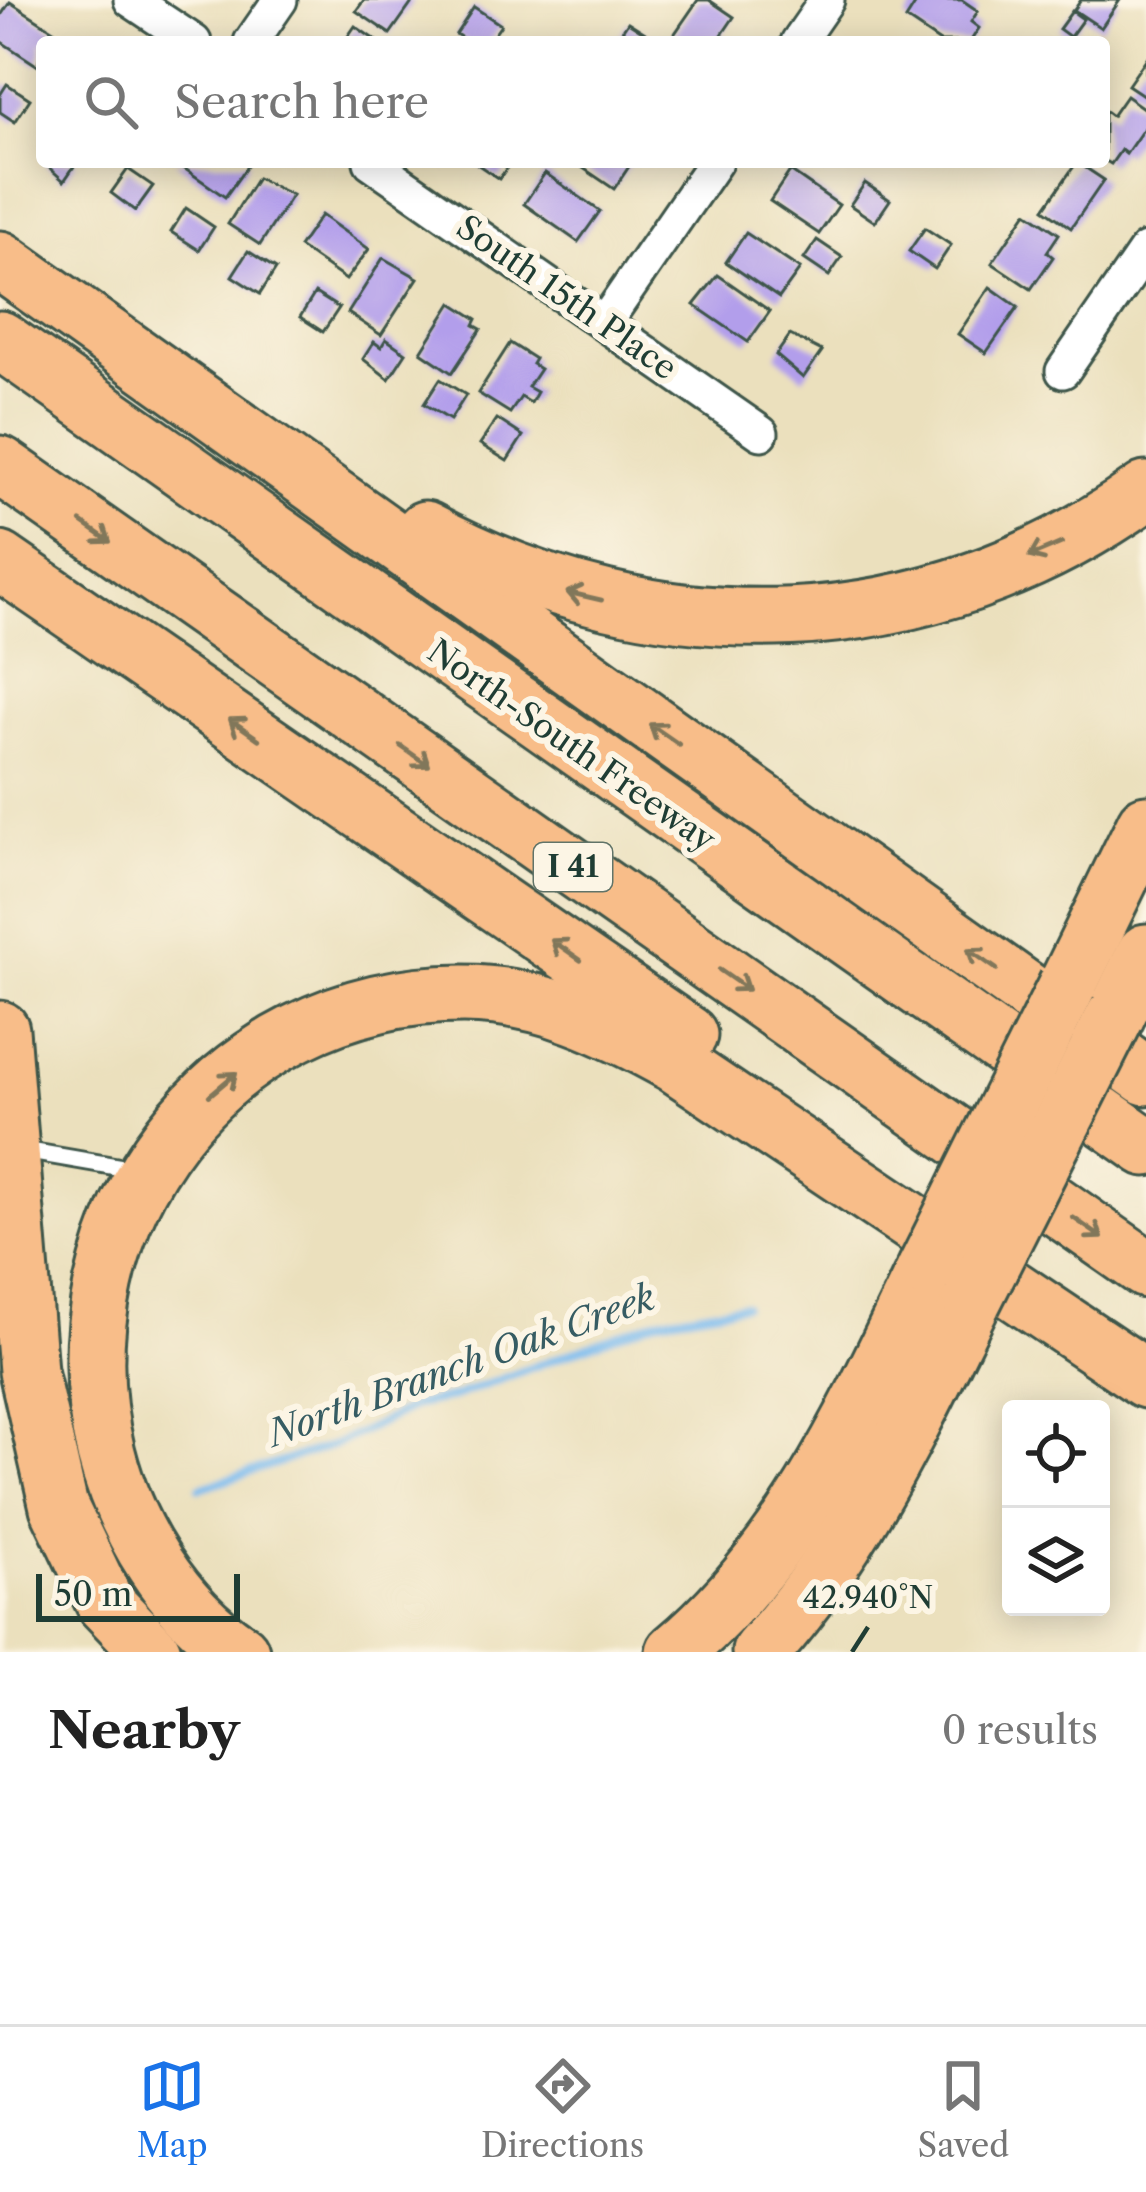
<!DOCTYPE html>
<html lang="en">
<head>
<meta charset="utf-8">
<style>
  body { margin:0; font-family:"Libre Caslon Text",serif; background:#f6f6f6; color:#222 }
  .controls { position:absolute; right:36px; bottom:36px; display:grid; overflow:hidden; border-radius:12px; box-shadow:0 6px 30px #0003 }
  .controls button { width:108px; height:108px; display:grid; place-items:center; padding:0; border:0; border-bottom:3px solid #e0e0e0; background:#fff; color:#222; font:60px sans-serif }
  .scale { position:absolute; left:36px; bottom:30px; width:204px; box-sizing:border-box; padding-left:12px; border:6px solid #1f3d34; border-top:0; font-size:33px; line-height:42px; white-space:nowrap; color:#1f3d34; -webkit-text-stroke:9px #fcf5e5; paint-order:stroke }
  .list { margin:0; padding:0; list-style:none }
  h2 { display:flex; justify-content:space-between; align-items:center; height:156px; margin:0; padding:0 48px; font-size:51px }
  h2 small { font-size:39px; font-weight:400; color:#767676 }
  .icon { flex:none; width:66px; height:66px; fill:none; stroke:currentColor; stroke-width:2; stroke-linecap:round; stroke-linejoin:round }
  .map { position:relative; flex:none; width:1146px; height:1652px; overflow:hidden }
  .search { position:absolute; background:#fff; box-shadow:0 6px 30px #0003; left:36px; right:36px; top:36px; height:132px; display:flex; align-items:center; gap:30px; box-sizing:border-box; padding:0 42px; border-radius:12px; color:#767676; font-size:45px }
  .sheet { height:372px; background:#fff }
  nav { display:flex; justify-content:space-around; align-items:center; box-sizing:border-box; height:168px; border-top:3px solid #e0e0e0; background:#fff; font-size:33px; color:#767676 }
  nav a { display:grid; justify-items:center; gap:6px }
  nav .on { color:#1a73e8 }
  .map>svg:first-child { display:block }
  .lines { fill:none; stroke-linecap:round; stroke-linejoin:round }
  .stream { stroke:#7abbef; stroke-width:8 }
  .building { fill:#b29eeb }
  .service-casing { stroke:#3e5549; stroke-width:22 }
  .minor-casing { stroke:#3e5549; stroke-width:39 }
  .motorway-casing { stroke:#3e5549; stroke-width:63 }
  .service { stroke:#fff; stroke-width:16 }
  .minor { stroke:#fff; stroke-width:33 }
  .motorway { stroke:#f8bd89; stroke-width:57 }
  .motorway-bridge-casing { stroke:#3e5549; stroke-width:63; stroke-linecap:butt }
  .motorway-bridge { stroke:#f8bd89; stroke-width:57 }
  .oneway { stroke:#81775a }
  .ticks { fill:none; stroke:#1f3d34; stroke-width:4.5 }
  .labels { text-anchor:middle; stroke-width:12; stroke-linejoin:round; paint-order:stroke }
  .shield { fill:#fcf5e5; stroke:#617469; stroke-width:3 }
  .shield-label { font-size:30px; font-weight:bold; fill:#1f3d34 }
  .street-label { font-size:33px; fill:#1f3d34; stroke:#fcf5e5 }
  .water-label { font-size:36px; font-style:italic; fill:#365c63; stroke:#fcf5e5 }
  .ticks-label { font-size:30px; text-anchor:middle; fill:#1f3d34; stroke:#fcf5e5; stroke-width:12; stroke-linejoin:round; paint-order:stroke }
</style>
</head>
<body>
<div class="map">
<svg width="1146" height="1652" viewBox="0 0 1146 1652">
  <rect width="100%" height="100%" fill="#fcf5e5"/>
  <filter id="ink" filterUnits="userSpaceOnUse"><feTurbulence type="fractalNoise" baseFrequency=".00833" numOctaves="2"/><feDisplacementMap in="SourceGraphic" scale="24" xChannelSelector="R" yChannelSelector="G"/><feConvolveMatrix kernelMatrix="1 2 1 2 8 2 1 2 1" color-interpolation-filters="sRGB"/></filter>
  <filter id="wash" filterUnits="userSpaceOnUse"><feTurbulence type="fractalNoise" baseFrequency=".004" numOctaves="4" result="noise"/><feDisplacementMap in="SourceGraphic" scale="48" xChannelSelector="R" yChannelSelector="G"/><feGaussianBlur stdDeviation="2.7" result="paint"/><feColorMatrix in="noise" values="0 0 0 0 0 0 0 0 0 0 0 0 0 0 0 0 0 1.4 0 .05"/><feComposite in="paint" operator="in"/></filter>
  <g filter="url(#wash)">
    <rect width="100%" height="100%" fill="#ebe0bd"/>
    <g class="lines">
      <path class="stream" d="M 200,1488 L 334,1445 L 417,1405 L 454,1397 L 659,1319 L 744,1305"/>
    </g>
    <g id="blocks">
      <g class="building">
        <path d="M 364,0 L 414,0 L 390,34 L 356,11 Z"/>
        <path d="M 698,0 L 709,0 L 734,17 L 717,42 L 669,42 Z"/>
        <path d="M 918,0 L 962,0 L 978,11 L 971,22 L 979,28 L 970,42 L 940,42 L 906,19 Z"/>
        <path d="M 1081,0 L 1120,0 L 1101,28 L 1074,10 Z"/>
        <path d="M 10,2 L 58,33 L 52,42 L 42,42 L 38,66 L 0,41 L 0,17 Z"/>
        <path d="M 474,7 L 501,25 L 489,42 L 468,42 L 456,34 Z"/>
        <path d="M 1072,11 L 1083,19 L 1070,37 L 1059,29 Z"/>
        <path d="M 628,22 L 650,36 L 646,42 L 618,37 Z"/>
        <path d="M 355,26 L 378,42 L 344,42 Z"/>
        <path d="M 1146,59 L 1146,97 L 1128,85 Z"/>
        <path d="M 7,84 L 30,99 L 15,122 L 0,112 L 0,95 Z"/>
        <path d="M 1126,96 L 1146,110 L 1146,125 L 1126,154 L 1121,150 L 1111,164 L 1104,160 L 1104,110 L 1112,116 Z"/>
        <path d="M 43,162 L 77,162 L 64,181 Z"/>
        <path d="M 175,162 L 250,162 L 225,197 Z"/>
        <path d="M 474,162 L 511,162 L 499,179 Z"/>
        <path d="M 588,162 L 632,162 L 614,189 L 583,168 Z"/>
        <path d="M 1077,162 L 1104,180 L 1071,228 L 1044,209 Z"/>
        <path d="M 128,169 L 153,186 L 135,211 L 111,193 Z"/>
        <path d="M 790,171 L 839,205 L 819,234 L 770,201 Z"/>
        <path d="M 545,173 L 600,211 L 578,242 L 524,204 Z"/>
        <path d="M 257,178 L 292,195 L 260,245 L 228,224 Z"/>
        <path d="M 865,183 L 890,200 L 875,222 L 850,205 Z"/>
        <path d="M 186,208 L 214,227 L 199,250 L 171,232 Z"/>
        <path d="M 1027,212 L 1059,234 L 1047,252 L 1053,257 L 1031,289 L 992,263 Z"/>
        <path d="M 321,215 L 369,249 L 346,280 L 299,247 Z"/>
        <path d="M 925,228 L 951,245 L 935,269 L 909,251 Z"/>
        <path d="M 746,233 L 800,269 L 779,298 L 726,262 Z"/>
        <path d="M 817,240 L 842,257 L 829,276 L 804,259 Z"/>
        <path d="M 248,251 L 276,269 L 260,294 L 232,276 Z"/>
        <path d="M 383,258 L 418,278 L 381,335 L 348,313 Z"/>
        <path d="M 718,275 L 770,311 L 748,342 L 694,305 Z"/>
        <path d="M 990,287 L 1018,307 L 986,353 L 958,334 Z"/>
        <path d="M 315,293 L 339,308 L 323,332 L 300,317 Z"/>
        <path d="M 452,303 L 477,319 L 474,325 L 481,329 L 452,373 L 421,352 Z"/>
        <path d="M 790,335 L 822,351 L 803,378 L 776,355 Z"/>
        <path d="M 386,339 L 406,353 L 389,379 L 363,359 L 374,342 L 381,347 Z"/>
        <path d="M 510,343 L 535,359 L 532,364 L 540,369 L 528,387 L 537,392 L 531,403 L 521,397 L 510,413 L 478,393 Z"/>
        <path d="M 440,379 L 466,395 L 450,420 L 424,404 Z"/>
        <path d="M 497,419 L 523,436 L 507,461 L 480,444 Z"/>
      </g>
    </g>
  </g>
  <g filter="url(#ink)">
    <use href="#blocks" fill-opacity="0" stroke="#3e5549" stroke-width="3"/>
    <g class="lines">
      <defs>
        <path id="service" d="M 21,1150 L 137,1170"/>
        <g id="minor">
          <path d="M 131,0 L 194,42"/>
          <path d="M 251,42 L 280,0"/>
          <path d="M 798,42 L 827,0"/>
          <path d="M 371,162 L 761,433"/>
          <path d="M 605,322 L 715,162"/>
          <path d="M 1063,371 L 1146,250"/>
        </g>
        <g id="motorway">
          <path d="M 0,260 L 1146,1076"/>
          <path d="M 0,340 L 1146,1147"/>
          <path d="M 0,465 L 1146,1269"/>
          <path d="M 425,530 C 658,656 928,648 1146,491"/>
          <path d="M 0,561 L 688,1035"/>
          <path d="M 1068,984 L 1146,824"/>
          <path d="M 1115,1017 L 1146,953"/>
          <path d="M 0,1030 L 28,1371 L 59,1507 L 105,1603 L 152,1652"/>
          <path d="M 240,1652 C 173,1609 125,1528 106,1453 C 49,1220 219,994 463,994 C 542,994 610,1027 676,1064 L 1146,1379"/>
          <path d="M 675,1652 C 795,1552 859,1408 926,1269"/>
          <path d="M 761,1652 C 854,1550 911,1424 972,1301"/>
        </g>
      </defs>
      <use href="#service" class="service-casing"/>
      <use href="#minor" class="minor-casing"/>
      <use href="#motorway" class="motorway-casing"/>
      <use href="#service" class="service"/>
      <use href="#minor" class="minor"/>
      <use href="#motorway" class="motorway"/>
      <defs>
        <g id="motorway-bridge">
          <path d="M 926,1269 L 1068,984"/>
          <path d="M 972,1301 L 1115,1017"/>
        </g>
      </defs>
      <use href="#motorway-bridge" class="motorway-bridge-casing"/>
      <use href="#motorway-bridge" class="motorway-bridge"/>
    </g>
    <defs><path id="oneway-shaft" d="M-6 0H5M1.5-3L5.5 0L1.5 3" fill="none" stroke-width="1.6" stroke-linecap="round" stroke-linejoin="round" transform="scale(3)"/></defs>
    <g class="oneway">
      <use href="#oneway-shaft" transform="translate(96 532) rotate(35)"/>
      <use href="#oneway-shaft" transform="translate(1045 550) rotate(157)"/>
      <use href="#oneway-shaft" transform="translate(584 596) rotate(-167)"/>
      <use href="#oneway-shaft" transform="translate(244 729) rotate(-145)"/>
      <use href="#oneway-shaft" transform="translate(664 734) rotate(-145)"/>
      <use href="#oneway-shaft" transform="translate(415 756) rotate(35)"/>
      <use href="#oneway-shaft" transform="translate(566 950) rotate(-145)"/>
      <use href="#oneway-shaft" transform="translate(982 959) rotate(-145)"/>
      <use href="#oneway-shaft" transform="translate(734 980) rotate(35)"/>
      <use href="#oneway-shaft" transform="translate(223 1084) rotate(-40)"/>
      <use href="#oneway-shaft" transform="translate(1088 1228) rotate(35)"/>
    </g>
  </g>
  <path class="ticks" d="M 852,1652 L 868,1627"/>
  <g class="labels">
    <rect class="shield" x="534" y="843" width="78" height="48" rx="9"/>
    <g class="shield-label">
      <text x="573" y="877">I 41</text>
    </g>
    <g class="street-label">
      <text transform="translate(567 297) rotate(35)" y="12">South 15th Place</text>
      <text transform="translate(572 745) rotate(35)" y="12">North-South Freeway</text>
    </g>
    <g class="water-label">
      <text transform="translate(461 1365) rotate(-20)" y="13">North Branch Oak Creek</text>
    </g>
  </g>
  <g class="ticks-label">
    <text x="868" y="1608">42.940°N</text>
  </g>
</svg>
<div class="controls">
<button><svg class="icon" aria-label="locate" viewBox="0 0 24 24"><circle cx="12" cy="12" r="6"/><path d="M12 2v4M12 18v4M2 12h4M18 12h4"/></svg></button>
<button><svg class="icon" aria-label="layers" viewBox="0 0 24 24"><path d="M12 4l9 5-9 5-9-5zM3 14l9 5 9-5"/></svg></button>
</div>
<div class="scale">50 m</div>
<div class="search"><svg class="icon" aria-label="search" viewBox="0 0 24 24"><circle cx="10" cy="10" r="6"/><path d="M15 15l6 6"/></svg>Search here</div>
</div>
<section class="sheet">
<h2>Nearby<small>0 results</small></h2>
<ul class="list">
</ul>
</section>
<nav>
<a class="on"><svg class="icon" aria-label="map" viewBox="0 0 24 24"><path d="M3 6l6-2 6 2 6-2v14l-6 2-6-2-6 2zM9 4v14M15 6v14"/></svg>Map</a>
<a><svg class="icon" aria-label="directions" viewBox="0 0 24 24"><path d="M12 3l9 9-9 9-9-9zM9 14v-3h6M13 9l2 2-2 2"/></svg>Directions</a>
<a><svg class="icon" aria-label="saved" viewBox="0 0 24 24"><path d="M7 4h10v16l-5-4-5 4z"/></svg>Saved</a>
</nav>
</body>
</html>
